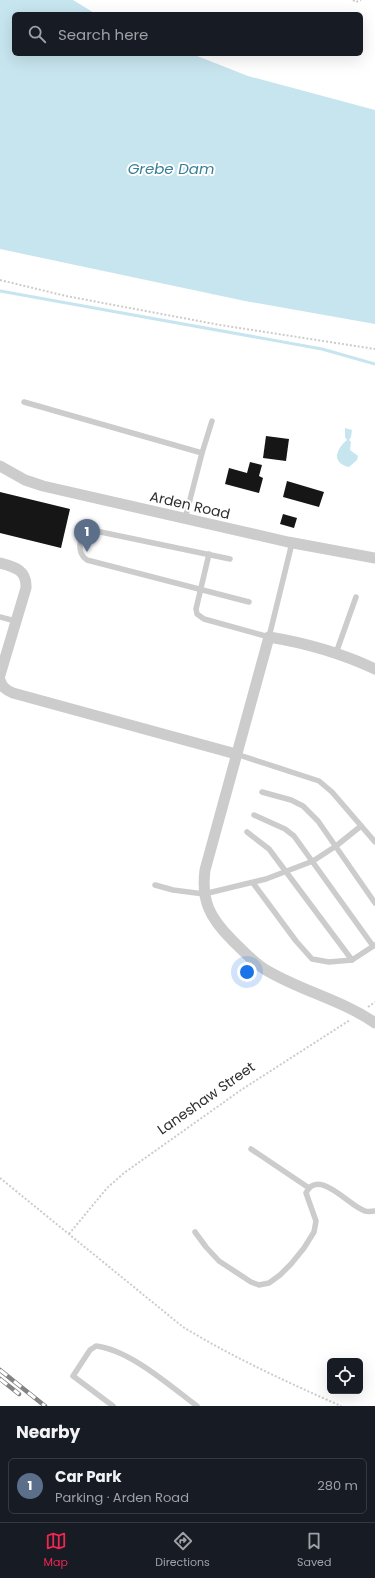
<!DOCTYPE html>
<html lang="en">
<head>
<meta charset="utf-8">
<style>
  body { margin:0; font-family:Poppins,sans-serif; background:#20242c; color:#f1f3f6 }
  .controls { position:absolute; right:12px; bottom:12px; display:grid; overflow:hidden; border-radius:6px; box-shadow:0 4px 16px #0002 }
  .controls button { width:36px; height:36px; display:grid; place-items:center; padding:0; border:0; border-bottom:1px solid #363941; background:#171b24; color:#f1f3f6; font:20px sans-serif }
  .you { position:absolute; left:247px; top:972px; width:14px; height:14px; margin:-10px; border:3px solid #fff; border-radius:50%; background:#1a73e8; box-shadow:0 0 0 6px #1a73e833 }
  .badge { display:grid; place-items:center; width:26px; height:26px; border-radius:50%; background:#f22650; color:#fff; font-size:13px; font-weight:700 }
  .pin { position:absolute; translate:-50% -33px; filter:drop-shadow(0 1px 2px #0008) }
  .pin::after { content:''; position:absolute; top:21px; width:14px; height:12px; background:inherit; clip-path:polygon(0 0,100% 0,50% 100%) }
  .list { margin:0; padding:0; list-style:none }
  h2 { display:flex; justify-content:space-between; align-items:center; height:52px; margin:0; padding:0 16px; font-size:17px }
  h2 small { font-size:13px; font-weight:400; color:#9ea1a6 }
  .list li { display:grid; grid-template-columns:26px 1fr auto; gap:12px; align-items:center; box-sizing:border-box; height:56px; margin:0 8px 8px; padding:0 8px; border:1px solid #363941; border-radius:6px }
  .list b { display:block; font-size:15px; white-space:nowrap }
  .list p { margin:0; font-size:13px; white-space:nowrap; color:#9ea1a6 }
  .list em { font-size:13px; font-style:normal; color:#9ea1a6 }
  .icon { flex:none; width:22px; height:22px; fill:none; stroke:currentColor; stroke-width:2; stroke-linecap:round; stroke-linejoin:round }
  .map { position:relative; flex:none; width:375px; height:1406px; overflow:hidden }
  .search { position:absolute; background:#171b24; box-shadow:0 4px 16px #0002; left:12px; right:12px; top:12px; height:44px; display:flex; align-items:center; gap:10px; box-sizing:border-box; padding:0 14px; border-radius:6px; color:#9ea1a6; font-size:15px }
  .sheet { height:116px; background:#171b24 }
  nav { display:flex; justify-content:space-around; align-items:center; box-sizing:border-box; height:56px; border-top:1px solid #363941; background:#171b24; font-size:11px; color:#9ea1a6 }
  nav a { display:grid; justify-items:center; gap:2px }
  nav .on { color:#f22650 }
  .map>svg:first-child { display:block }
  .water { fill:#c7e5ef }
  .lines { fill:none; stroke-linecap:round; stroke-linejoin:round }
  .stream { stroke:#c7e5ef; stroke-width:3 }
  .building { fill:#161616 }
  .path { stroke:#ccc; stroke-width:2; stroke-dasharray:2 2; stroke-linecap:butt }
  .lane { stroke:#ccc; stroke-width:5.5 }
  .street { stroke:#ccc; stroke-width:11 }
  .rail-casing { stroke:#848484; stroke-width:4.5 }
  .rail { stroke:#fff; stroke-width:3; stroke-dasharray:9; stroke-linecap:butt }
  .labels { text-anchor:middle; stroke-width:4; stroke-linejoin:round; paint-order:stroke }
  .street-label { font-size:14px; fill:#2f2f2f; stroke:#fff }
  .water-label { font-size:15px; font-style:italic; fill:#377f98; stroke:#fff }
</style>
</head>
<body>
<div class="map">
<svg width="375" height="1406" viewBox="0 0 375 1406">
  <rect width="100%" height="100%" fill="#fff"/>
  <g class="water">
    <path d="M 0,0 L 73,0 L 96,14 L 14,14 L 14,54 L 192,54 L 248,76 L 375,110 L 375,324 L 245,301 L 0,249 Z"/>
    <path d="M 345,428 L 352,430 L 351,437 L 349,440 L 351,442 L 350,450 L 358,456 L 357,460 L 349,467 C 331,463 336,449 347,440 L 345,437 Z"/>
  </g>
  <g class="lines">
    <path class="stream" d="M 0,291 L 322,349 L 375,364"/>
  </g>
  <g class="building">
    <path d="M 266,436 L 289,439 L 286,461 L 263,458 Z"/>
    <path d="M 250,462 L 262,465 L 259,476 L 263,478 L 259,493 L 225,484 L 229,468 L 247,473 Z"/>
    <path d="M 287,481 L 324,492 L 319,507 L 283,497 Z"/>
    <path d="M 0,492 L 70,509 L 61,548 L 0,533 Z"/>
    <path d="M 283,514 L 297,518 L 294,528 L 280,524 Z"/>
  </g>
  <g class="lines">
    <g class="path">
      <path d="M 353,0 L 356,2 L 361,0"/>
      <path d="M 0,280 L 66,296 L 220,325 L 375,349"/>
      <path d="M 368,1007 L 375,1002"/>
      <path d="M 0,1178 L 183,1327 C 234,1358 287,1382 341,1406"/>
      <path d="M 69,1234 L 107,1188 L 124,1173 L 241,1090 L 350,1020"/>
    </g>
    <g class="lane">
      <path d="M 24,402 L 202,453 L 185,519"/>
      <path d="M 202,453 L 212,421"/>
      <path d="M 209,554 L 196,609 L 197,614 L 204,619 L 269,637 L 292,543"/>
      <path d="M 230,559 L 91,530 C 78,534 76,553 87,560 L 249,602"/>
      <path d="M 0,617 L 15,621"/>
      <path d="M 336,653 L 356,597"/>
      <path d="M 236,754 L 319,781 L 332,792 L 375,842"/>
      <path d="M 262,792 L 291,800 L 303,806 L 318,821 L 375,903"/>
      <path d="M 254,815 L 285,829 L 294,836 L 373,946"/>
      <path d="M 247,832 L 269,849 L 352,960"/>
      <path d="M 253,883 L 296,941 L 312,959 L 329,962 L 352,960 L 375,945"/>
      <path d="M 155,885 L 173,890 L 204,894 L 266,879 L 313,861 L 336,846 L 361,826"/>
      <path d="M 251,1149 L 309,1188"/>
      <path d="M 195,1232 L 206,1247 L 219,1261 L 251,1282 L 259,1285 L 269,1283 L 280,1275 L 291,1264 L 304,1248 L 314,1232 L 316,1221 L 306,1193 C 318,1167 350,1207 365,1211 C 368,1212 372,1211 375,1211"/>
      <path d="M 113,1406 L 73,1376 L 90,1350 L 96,1346 C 130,1350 170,1386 197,1406"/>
    </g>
    <g class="street">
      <path d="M 0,466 L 25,480 L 43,486 L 288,542 L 375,558"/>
      <path d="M 0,563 C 15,567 27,570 26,588 L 0,675"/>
      <path d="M 375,669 C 341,653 306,643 269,637 L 205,870 C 201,901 210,918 232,940 C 243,951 253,962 266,970 C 301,991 342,1000 375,1023"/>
      <path d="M 0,680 C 2,687 6,690 13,693 L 236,754"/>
    </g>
    <defs>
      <g id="rail">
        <path d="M 0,1370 L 45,1406"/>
        <path d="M 0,1379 L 19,1394"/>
      </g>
    </defs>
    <use href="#rail" class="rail-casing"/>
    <use href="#rail" class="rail"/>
  </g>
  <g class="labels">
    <g class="street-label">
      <text transform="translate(190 505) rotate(13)" y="5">Arden Road</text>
      <text transform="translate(206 1098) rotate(-35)" y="5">Laneshaw Street</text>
    </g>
    <g class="water-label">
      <text x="171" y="174">Grebe Dam</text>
    </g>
  </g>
</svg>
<div class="controls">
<button><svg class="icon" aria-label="locate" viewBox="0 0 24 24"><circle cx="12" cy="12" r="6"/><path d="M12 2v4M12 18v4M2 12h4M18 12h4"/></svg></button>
</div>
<div class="you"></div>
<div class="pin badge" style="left:87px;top:552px;background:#5c6f8a">1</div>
<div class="search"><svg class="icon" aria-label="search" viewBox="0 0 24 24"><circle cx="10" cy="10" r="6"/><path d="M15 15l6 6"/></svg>Search here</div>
</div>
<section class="sheet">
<h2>Nearby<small></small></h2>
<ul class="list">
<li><span class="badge" style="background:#5c6f8a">1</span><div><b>Car Park</b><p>Parking · Arden Road</p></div><em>280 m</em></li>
</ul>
</section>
<nav>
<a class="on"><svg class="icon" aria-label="map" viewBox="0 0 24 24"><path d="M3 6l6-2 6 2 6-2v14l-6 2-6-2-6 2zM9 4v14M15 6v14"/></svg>Map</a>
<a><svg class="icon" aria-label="directions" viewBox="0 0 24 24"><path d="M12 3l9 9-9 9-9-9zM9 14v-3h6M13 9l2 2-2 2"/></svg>Directions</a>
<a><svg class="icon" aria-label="saved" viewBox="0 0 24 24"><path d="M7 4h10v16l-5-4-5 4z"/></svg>Saved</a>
</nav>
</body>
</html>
